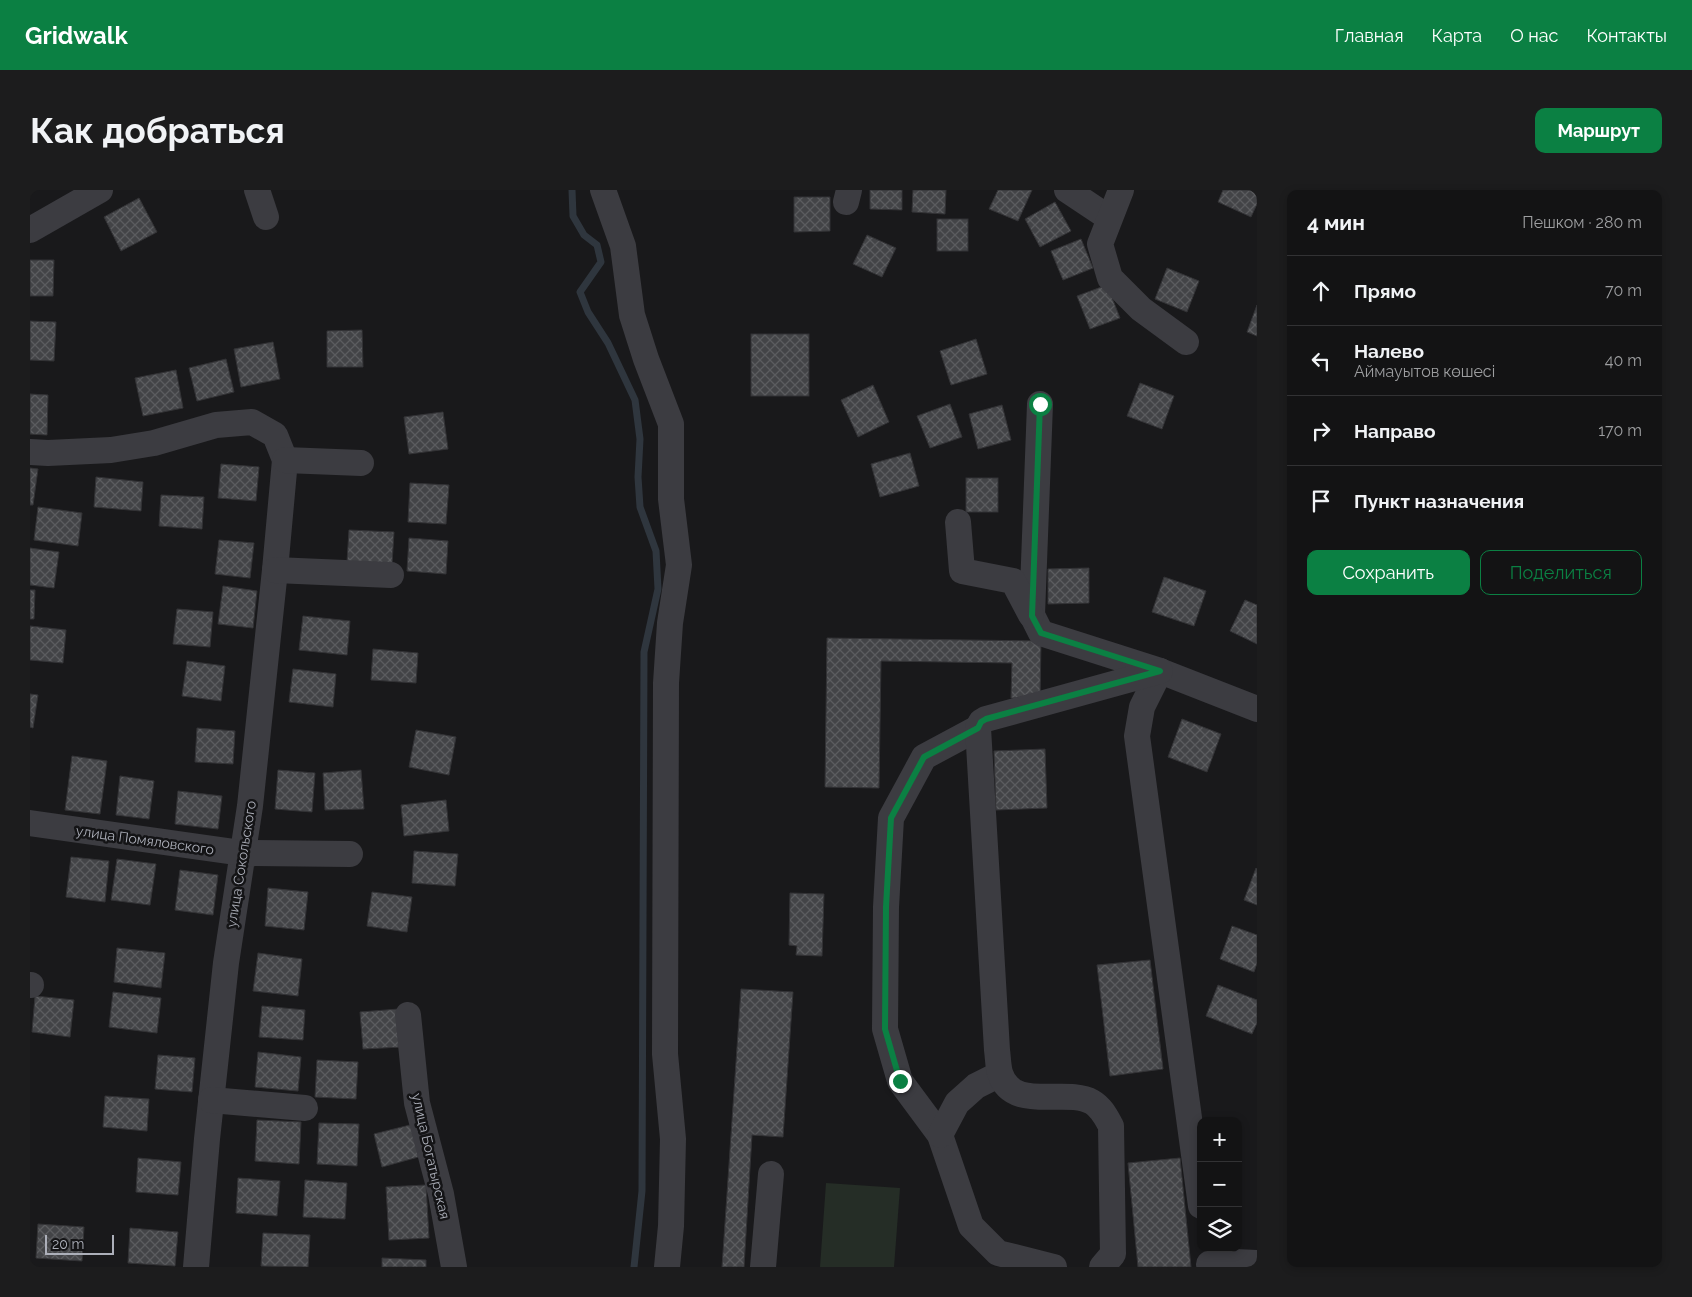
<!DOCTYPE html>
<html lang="ru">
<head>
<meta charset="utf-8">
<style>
  body { margin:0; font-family:Raleway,sans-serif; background:#1c1c1d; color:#f1f3f6 }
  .controls { position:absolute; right:15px; bottom:15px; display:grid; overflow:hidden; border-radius:10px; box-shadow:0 2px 8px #0003 }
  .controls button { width:45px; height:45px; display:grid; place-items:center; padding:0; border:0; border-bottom:1px solid #323234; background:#131314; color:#f1f3f6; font:25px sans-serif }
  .scale { position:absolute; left:15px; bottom:12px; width:69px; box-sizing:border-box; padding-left:5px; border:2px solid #acafb9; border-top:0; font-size:14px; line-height:18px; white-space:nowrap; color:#acafb9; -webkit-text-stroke:4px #141416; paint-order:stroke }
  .stop { position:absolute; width:15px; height:15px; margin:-11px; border:4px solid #0b8043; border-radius:50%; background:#fff }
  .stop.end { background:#0b8043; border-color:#fff; box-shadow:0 1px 5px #0008 }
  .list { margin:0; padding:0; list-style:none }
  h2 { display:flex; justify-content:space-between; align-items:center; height:65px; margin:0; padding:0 20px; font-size:21px }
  h2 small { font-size:16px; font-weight:400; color:#9d9ea0 }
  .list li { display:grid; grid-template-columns:32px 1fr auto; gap:15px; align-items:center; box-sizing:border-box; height:70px; padding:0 20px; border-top:1px solid #323234 }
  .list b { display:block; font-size:19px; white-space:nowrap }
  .list p { margin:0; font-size:16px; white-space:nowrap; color:#9d9ea0 }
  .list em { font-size:16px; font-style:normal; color:#9d9ea0 }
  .actions { display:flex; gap:10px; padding:15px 20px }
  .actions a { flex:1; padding:11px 0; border:1px solid #0b8043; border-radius:10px; text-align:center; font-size:18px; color:#0b8043 }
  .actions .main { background:#0b8043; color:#fff }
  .icon { flex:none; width:28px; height:28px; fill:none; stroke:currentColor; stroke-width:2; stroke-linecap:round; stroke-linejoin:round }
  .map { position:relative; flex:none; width:1227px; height:1077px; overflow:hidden; border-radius:10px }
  header { display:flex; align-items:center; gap:30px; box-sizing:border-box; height:70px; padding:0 25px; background:#0b8043; color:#fff }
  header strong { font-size:24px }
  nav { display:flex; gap:28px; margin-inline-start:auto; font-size:18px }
  .intro { display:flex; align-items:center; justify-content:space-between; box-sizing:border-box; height:120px; padding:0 30px }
  h1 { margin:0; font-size:35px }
  .button { padding:12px 22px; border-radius:10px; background:#0b8043; color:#fff; font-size:18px; font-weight:700 }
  main { display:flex; gap:30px; padding:0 30px }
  aside { flex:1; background:#131314; border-radius:10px; box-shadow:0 2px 8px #0003 }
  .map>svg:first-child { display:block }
  .garden { fill:#252d26 }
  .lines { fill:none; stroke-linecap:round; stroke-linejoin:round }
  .stream { stroke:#2f363e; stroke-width:7 }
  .building { fill:url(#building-cross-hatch); stroke:#333336 }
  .minor { stroke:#3c3c41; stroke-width:26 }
  .route { stroke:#0b8043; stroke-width:6 }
  .labels { text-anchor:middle; stroke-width:5; stroke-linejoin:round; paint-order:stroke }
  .street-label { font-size:14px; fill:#acafb9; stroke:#141416 }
</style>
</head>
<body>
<header>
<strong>Gridwalk</strong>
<nav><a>Главная</a><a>Карта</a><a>О нас</a><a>Контакты</a></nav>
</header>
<div class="intro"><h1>Как добраться</h1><a class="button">Маршрут</a></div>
<main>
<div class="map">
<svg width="1227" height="1077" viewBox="0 0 1227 1077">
  <defs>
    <pattern id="building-cross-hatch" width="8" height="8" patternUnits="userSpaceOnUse" patternTransform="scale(1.25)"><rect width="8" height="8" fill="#434447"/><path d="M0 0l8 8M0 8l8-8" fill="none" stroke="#5b5c5f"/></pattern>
  </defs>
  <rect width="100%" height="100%" fill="#19191b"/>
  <path class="garden" d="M 796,993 L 870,998 L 864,1077 L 790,1077 Z"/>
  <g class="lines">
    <path class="stream" d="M 542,0 L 543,26 L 554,45 L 567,55 L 571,72 L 550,102 L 558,122 L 578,153 L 605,210 L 610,249 L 608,287 L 610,317 L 626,361 L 628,399 L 614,462 L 612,1001 L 604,1077"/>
  </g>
  <g class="building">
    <path d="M 840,0 L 872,0 L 872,20 L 840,19 Z"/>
    <path d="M 883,0 L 916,0 L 915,24 L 882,22 Z"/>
    <path d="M 968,0 L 1002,0 L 988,31 L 959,19 Z"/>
    <path d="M 1193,0 L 1227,0 L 1227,14 L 1221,27 L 1188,12 Z"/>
    <path d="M 764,7 L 800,7 L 800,41 L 764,42 Z"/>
    <path d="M 109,8 L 127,42 L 91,61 L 74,27 Z"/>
    <path d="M 1025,12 L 1041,41 L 1010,57 L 995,29 Z"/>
    <rect x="907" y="29" width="31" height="32"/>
    <path d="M 837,45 L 866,58 L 852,87 L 823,74 Z"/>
    <path d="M 1051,49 L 1063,78 L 1033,90 L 1021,61 Z"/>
    <path d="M 0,70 L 24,70 L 23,106 L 0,106 Z"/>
    <path d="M 1137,78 L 1169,91 L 1157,122 L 1125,109 Z"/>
    <path d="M 1077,95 L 1090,128 L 1060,139 L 1047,106 Z"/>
    <path d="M 1227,115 L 1227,146 L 1217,142 Z"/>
    <path d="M 0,131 L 26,132 L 24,171 L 0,170 Z"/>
    <path d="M 332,140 L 333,177 L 297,177 L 297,141 Z"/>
    <rect x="721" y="144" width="58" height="62"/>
    <path d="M 946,149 L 957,184 L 921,195 L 910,161 Z"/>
    <path d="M 243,152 L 250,189 L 211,197 L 204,159 Z"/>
    <path d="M 196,169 L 204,202 L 167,211 L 159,178 Z"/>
    <path d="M 146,180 L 153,218 L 113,226 L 105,188 Z"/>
    <path d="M 1110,193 L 1144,206 L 1132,239 L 1097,226 Z"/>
    <path d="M 843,195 L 859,232 L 828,247 L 811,210 Z"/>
    <path d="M 0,204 L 18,205 L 17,245 L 0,244 Z"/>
    <path d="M 920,214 L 932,247 L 900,258 L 887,226 Z"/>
    <path d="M 972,215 L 981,250 L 948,259 L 939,224 Z"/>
    <path d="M 413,222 L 418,259 L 379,264 L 374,227 Z"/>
    <path d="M 880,263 L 889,296 L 850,307 L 841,274 Z"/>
    <path d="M 191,274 L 229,277 L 226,311 L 188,308 Z"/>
    <path d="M 0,278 L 8,279 L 3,315 L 0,315 Z"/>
    <path d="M 66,287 L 113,292 L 111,321 L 64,317 Z"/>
    <rect x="936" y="288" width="32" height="34"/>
    <path d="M 380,293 L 419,295 L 416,334 L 378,332 Z"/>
    <path d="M 131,305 L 174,307 L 172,339 L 129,336 Z"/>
    <path d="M 8,317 L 52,323 L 48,356 L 4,350 Z"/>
    <path d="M 319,340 L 364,342 L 362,374 L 317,372 Z"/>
    <path d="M 379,348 L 418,351 L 416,384 L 377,381 Z"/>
    <path d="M 189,350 L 224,353 L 220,388 L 185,384 Z"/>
    <path d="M 0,358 L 29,362 L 24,398 L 0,395 Z"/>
    <path d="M 1059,378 L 1059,413 L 1018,414 L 1018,379 Z"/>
    <path d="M 1134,387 L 1176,401 L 1164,436 L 1122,422 Z"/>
    <path d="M 193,396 L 227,401 L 223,438 L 188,434 Z"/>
    <path d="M 0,400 L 5,400 L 4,429 L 0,429 Z"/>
    <path d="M 1215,410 L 1227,415 L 1227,454 L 1200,441 Z"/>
    <path d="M 147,419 L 183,422 L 180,457 L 143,454 Z"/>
    <path d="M 273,426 L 320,431 L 317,465 L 269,460 Z"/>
    <path d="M 0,436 L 36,440 L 33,473 L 0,470 Z"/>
    <path d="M 797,448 L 1011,451 L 1010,509 L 981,508 L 982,473 L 851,471 L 849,598 L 795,597 Z"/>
    <path d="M 343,459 L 388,463 L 386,493 L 341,490 Z"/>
    <path d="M 157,471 L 195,476 L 191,511 L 152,506 Z"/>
    <path d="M 263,479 L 306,484 L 303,517 L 259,512 Z"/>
    <path d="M 0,504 L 8,505 L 3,538 L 0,537 Z"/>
    <path d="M 1152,529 L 1191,544 L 1177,582 L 1138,567 Z"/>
    <path d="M 167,538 L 205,541 L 203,574 L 165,572 Z"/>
    <path d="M 386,540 L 426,547 L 419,585 L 379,577 Z"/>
    <path d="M 1015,559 L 1017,618 L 966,620 L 964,561 Z"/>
    <path d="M 42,566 L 77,571 L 70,624 L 35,620 Z"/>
    <path d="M 248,580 L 285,583 L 282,622 L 245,619 Z"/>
    <path d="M 331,580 L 334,619 L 295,620 L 293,583 Z"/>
    <path d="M 90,586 L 124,591 L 119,629 L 86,625 Z"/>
    <path d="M 148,601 L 192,606 L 188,639 L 145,634 Z"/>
    <path d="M 416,610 L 419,641 L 374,646 L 371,615 Z"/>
    <path d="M 384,661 L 428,664 L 425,696 L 382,693 Z"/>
    <path d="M 41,667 L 79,671 L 75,712 L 36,707 Z"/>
    <path d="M 87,669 L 126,674 L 120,715 L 81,710 Z"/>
    <path d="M 1226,678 L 1227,679 L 1227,715 L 1214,710 Z"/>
    <path d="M 150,680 L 188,685 L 183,725 L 145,720 Z"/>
    <path d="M 238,698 L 278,702 L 274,740 L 235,736 Z"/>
    <path d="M 342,702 L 382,707 L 377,742 L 337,736 Z"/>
    <path d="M 760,703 L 794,704 L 792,766 L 766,765 L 767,756 L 759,755 Z"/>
    <path d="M 1202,736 L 1227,745 L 1227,773 L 1224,782 L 1190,769 Z"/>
    <path d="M 87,758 L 135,763 L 131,798 L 84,792 Z"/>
    <path d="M 228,763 L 272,769 L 268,806 L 223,801 Z"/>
    <path d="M 1120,770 L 1133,879 L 1080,886 L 1067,775 Z"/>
    <path d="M 1188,795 L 1227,810 L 1227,833 L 1222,844 L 1176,826 Z"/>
    <path d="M 711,799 L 763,802 L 753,947 L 722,945 L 714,1077 L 692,1077 Z"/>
    <path d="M 83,802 L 131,808 L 127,843 L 79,837 Z"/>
    <path d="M 5,806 L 44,810 L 40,847 L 2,842 Z"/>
    <path d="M 232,816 L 275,820 L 273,850 L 229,847 Z"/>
    <path d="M 369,819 L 372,857 L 333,859 L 330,822 Z"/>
    <path d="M 228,862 L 271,867 L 268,901 L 225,897 Z"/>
    <path d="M 128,865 L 165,868 L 162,902 L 125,899 Z"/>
    <path d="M 287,870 L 328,872 L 326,909 L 285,907 Z"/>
    <path d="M 75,906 L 119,909 L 117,941 L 73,937 Z"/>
    <path d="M 227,930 L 271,932 L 269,974 L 225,971 Z"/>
    <path d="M 289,933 L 329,934 L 327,976 L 287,974 Z"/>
    <path d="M 384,934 L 392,966 L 352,977 L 344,944 Z"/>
    <path d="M 108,968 L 151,972 L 148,1005 L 106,1002 Z"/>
    <path d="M 1150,968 L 1161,1077 L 1108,1077 L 1098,973 Z"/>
    <path d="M 208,988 L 250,991 L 247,1026 L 206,1023 Z"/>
    <path d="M 275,990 L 317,993 L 315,1029 L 273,1027 Z"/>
    <path d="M 396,995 L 399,1048 L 359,1050 L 356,997 Z"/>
    <path d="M 8,1034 L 54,1037 L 52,1071 L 6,1068 Z"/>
    <path d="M 100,1038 L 148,1042 L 145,1076 L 98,1073 Z"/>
    <path d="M 233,1043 L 280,1045 L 278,1077 L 231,1076 Z"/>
    <path d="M 352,1068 L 396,1070 L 396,1077 L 352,1077 Z"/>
  </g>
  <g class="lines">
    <g class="minor">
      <path d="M 227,0 L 236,27"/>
      <path d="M 573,0 L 593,56 L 602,125 L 616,169 L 641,234 L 641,309 L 649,375 L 640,433 L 636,493 L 635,864 L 643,949 L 641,1036 L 637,1077"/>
      <path d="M 1037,0 L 1079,28"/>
      <path d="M 1091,0 L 1070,54 L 1080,88 L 1111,119 L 1156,152"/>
      <path d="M 816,12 L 819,0"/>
      <path d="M 0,40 L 70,0"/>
      <path d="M 1010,214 L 1002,425 L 1011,443 L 1130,481 L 1227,519"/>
      <path d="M 0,262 L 18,263 L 81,260 L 124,253 L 186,235 L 222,232 L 245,245 L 255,270 L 245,380 L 220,616 L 196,773 L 177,949 L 166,1077"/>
      <path d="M 255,270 L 331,273"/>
      <path d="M 928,332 L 932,381 L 983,391 L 1001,425"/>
      <path d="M 245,380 L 361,385"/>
      <path d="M 1130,481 L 1112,517 L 1107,546 L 1171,1016"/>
      <path d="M 948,538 L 894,567 L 861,628 L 856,717 L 855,839 L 870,891 L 910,945 L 941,1036 L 968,1063 L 1024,1077"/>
      <path d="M 0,633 L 212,663 L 320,664"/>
      <path d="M 0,795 L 1,795"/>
      <path d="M 378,825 L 387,913 L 411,1004 L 424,1077"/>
      <path d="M 181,910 L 275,918"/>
      <path d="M 910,945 L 927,913 L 946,896 L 970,884"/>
      <path d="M 1179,1074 L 1206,1072 L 1227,1073"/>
      <path d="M 733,1077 L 741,984"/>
      <path d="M 1072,1077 L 1083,1064 L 1081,936 C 1076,927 1071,917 1062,912 C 1036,897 982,923 970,883 C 968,876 968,867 967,860 L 948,538 L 951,532 L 956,529 L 1130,481"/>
    </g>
  </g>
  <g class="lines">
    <path class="route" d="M 870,891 L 855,839 L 856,717 L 861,628 L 894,567 L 948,538 L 951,532 L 956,529 L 1130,481 L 1011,443 L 1002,426 L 1010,214"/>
  </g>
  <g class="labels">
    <g class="street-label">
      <text transform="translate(115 650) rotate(8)" y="5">улица Помяловского</text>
      <text transform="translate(211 674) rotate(-81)" y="5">улица Сокольского</text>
      <text transform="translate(401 966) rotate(77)" y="5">улица Богатырская</text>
    </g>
  </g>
</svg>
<div class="controls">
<button>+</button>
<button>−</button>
<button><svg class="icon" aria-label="layers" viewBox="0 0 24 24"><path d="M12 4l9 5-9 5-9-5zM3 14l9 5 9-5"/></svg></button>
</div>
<div class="scale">20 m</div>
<div class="stop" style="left:1010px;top:214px"></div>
<div class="stop end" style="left:870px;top:891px"></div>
</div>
<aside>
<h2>4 мин<small>Пешком · 280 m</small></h2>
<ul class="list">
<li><svg class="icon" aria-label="ahead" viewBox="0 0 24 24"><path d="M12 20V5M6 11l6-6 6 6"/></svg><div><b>Прямо</b></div><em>70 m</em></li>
<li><svg class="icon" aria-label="left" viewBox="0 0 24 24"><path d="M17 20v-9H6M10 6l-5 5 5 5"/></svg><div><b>Налево</b><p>Аймауытов көшесі</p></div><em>40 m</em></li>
<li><svg class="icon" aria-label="right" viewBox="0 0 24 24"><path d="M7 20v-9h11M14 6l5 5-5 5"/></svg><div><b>Направо</b></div><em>170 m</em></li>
<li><svg class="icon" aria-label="arrive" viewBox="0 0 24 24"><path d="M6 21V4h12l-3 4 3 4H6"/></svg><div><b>Пункт назначения</b></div></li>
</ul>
<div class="actions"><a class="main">Сохранить</a><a>Поделиться</a></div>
</aside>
</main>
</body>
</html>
